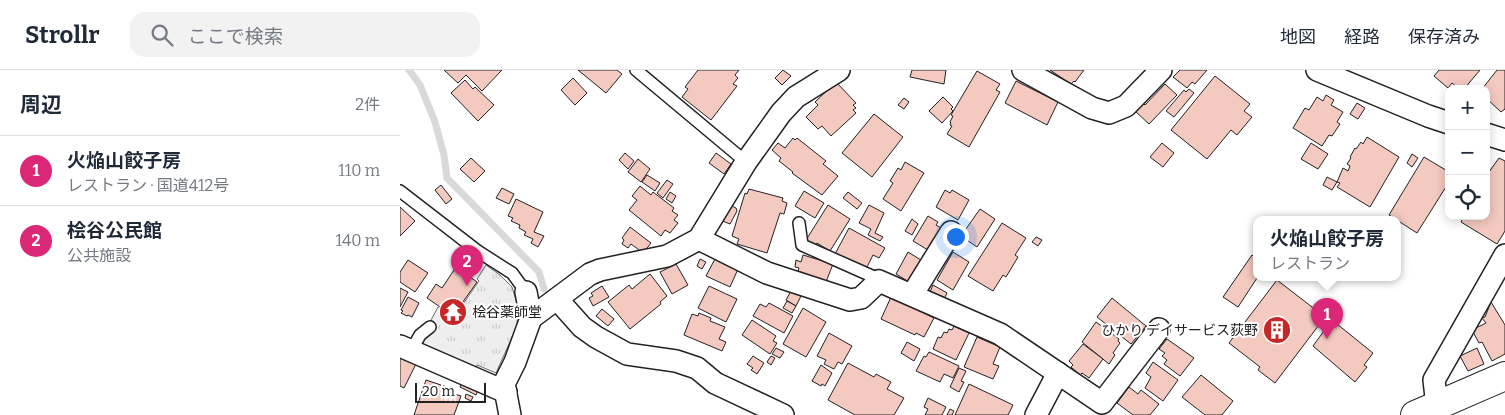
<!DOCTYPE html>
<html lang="ja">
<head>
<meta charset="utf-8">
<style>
  body { margin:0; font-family:Bitter,"Noto Sans JP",serif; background:#f2f2f3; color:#1f2937 }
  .controls { position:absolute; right:15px; top:15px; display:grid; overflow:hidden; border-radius:10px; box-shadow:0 2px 12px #0003 }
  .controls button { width:45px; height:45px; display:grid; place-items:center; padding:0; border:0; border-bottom:1px solid #e0e1e3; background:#fff; color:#1f2937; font:25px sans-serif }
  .scale { position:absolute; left:15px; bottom:12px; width:71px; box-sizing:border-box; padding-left:5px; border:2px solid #222; border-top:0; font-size:14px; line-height:18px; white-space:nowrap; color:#222; -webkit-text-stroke:4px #fff; paint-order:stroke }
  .you { position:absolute; left:555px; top:166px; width:18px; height:18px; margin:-12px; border:4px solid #fff; border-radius:50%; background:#1a73e8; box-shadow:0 0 0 8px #1a73e833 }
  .badge { display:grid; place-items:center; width:32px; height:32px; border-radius:50%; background:#db2777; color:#fff; font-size:16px; font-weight:700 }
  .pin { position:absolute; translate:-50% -41px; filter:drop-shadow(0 1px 2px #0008) }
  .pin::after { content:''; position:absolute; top:26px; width:18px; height:15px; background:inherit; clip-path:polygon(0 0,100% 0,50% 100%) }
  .popup { position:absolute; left:853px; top:146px; width:148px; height:65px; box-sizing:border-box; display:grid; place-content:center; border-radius:10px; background:#fff; filter:drop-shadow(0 1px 4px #0005); font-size:16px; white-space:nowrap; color:#747a83 }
  .popup b { font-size:19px; color:#1f2937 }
  .popup::after { content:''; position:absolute; left:50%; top:100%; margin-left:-10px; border:10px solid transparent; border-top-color:#fff }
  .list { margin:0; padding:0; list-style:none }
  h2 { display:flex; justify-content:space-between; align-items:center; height:65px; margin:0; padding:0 20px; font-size:21px }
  h2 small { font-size:16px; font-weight:400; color:#747a83 }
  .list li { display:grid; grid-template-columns:32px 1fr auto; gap:15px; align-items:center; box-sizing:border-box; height:70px; padding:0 20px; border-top:1px solid #e0e1e3 }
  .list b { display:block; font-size:19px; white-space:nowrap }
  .list p { margin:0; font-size:16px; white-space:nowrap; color:#747a83 }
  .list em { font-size:16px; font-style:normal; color:#747a83 }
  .icon { flex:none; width:28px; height:28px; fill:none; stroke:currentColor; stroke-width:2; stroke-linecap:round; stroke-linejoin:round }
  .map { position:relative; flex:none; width:1105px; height:345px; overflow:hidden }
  header { display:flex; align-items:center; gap:30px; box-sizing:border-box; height:70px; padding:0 25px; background:#fff; border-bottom:1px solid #e0e1e3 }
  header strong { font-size:24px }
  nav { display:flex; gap:28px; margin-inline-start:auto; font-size:18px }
  .search { width:350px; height:45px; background:#f2f2f3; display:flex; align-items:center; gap:12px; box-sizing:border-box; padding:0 18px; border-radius:15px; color:#747a83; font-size:19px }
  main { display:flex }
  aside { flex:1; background:#fff }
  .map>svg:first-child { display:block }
  .park { fill:url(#park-tufts); stroke:#6f6f6f }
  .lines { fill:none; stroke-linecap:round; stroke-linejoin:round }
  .stream { stroke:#d9d9d9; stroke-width:7 }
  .building { fill:#f3c9c0; stroke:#222 }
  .service-casing { stroke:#222; stroke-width:14 }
  .minor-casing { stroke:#222; stroke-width:24 }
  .trunk-casing { stroke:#222; stroke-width:30 }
  .service { stroke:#fff; stroke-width:11 }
  .minor { stroke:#fff; stroke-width:21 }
  .trunk { stroke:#fff; stroke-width:28 }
  .labels { text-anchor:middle; stroke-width:4; stroke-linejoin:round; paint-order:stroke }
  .poi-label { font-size:14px; fill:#222; stroke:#fff; text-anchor:start }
</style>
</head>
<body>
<header>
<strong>Strollr</strong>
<div class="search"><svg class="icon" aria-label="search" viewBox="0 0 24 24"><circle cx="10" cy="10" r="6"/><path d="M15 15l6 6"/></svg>ここで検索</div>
<nav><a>地図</a><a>経路</a><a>保存済み</a></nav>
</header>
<main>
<aside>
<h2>周辺<small>2件</small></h2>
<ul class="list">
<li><span class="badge">1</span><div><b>火焔山餃子房</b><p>レストラン · 国道412号</p></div><em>110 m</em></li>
<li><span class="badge">2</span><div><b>桧谷公民館</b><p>公共施設</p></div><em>140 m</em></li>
</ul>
</aside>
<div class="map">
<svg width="1105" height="345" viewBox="0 0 1105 345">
  <defs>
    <pattern id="park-tufts" width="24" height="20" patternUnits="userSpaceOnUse" patternTransform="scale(1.25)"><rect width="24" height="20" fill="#eee"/><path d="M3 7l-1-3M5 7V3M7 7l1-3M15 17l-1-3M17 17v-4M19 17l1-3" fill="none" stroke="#ccc"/></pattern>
  </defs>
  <rect width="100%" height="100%" fill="#fff"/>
  <path class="park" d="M 86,195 L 100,205 L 112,217 L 118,237 L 117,256 L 96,303 L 77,295 L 74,302 L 17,276 L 38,237 L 54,247 L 79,211 L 77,209 Z"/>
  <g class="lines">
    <path class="stream" d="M 9,0 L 20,15 L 35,52 L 44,85 L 47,108 L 139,202 L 144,219"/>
  </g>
  <g class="building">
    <path d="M 44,0 L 102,0 L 82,21 L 66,5 L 58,13 Z"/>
    <path d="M 178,0 L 217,0 L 222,4 L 206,23 Z"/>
    <path d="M 298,0 L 339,0 L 335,5 L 338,8 L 333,14 L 337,16 L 311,50 L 282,27 L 288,19 L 285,17 Z"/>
    <path d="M 383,0 L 391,6 L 382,15 L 375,8 Z"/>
    <path d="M 512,0 L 546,0 L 544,14 L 510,7 Z"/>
    <path d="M 650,0 L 684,0 L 675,12 L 674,11 L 671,14 Z"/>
    <path d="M 780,0 L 807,0 L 795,14 L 792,12 L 787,18 L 773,7 Z"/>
    <path d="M 1039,0 L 1080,0 L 1064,19 L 1059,19 L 1052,13 L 1048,18 L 1034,6 Z"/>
    <path d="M 1097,0 L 1105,0 L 1105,39 L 1101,42 L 1086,28 L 1086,19 L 1082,19 Z"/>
    <path d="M 577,1 L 600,14 L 596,20 L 600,22 L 569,77 L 547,64 L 552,56 L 550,55 L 551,53 L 550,52 L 553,46 L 551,45 Z"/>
    <path d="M 815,6 L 850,34 L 844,41 L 852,47 L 837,65 L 831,60 L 807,89 L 771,60 Z"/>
    <path d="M 173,8 L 187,23 L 175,35 L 161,20 Z"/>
    <path d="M 65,10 L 73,19 L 75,17 L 94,35 L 78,51 L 51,23 Z"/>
    <path d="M 616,11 L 658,32 L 647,55 L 605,33 Z"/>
    <path d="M 436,12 L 456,33 L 453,35 L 456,38 L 453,40 L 456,43 L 431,66 L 422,56 L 418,59 L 406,47 L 418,35 L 415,32 Z"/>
    <path d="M 765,14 L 777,25 L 749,54 L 735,41 L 743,33 L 745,35 Z"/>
    <path d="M 789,19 L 794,23 L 774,47 L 766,41 L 784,20 L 786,22 Z"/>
    <path d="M 926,25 L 934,30 L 931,35 L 943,42 L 937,52 L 940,54 L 932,66 L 929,65 L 922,76 L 893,58 L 905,38 L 909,40 L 917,27 L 923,31 Z"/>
    <path d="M 543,27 L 553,37 L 551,39 L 553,41 L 542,53 L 529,41 Z"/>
    <path d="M 504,28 L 509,32 L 504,39 L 498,35 Z"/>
    <path d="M 957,33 L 965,38 L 958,49 L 950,44 Z"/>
    <path d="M 474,44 L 503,67 L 472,107 L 442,83 Z"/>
    <path d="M 967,67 L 999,87 L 970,137 L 937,117 L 940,113 L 937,112 L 943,98 L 948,101 L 950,96 L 947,94 L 951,88 L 950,87 L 955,78 L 956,79 L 961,72 L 963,74 Z"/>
    <path d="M 393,68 L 395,70 L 397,68 L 426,91 L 423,94 L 438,106 L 422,125 L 392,103 L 393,102 L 379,91 L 381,88 L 372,80 L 378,73 L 385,78 Z"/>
    <path d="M 762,73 L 774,83 L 763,97 L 750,87 Z"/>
    <path d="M 911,73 L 928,84 L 918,99 L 901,89 Z"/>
    <path d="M 225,83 L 234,91 L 228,99 L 219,90 Z"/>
    <path d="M 316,83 L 331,94 L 324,104 L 309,93 Z"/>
    <path d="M 1012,84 L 1018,88 L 1012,97 L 1007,93 Z"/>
    <path d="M 1024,87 L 1049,102 L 1049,112 L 1017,163 L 989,145 Z"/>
    <path d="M 71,88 L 85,101 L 74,112 L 60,99 Z"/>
    <path d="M 1099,88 L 1105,91 L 1105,161 L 1097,174 L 1061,152 L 1064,146 L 1086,146 L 1086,106 Z"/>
    <path d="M 238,89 L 250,99 L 241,112 L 228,102 Z"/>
    <path d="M 505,92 L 524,103 L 501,141 L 483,129 L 493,113 L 490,111 L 498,98 L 501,100 Z"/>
    <path d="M 247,105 L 260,113 L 255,121 L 242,112 Z"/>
    <path d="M 927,107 L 937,112 L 932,120 L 923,115 Z"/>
    <path d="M 267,110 L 273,114 L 263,128 L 257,123 Z"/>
    <path d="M 41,115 L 52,129 L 46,134 L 35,120 Z"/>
    <path d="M 240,116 L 251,125 L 253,122 L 274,138 L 272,141 L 278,145 L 274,150 L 278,153 L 270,163 L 265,160 L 261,166 L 229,140 L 237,130 L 232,126 Z"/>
    <path d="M 102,118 L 114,124 L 109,134 L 96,128 Z"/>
    <path d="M 349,119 L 383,128 L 382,131 L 387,133 L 384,144 L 380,143 L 367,183 L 337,174 L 339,169 L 332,166 L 345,123 L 347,124 Z"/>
    <path d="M 545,120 L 550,123 L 552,120 L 569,130 L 558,150 L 536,137 Z"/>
    <path d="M 404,121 L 424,133 L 415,148 L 395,136 Z"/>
    <path d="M 270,122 L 276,126 L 272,133 L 266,129 Z"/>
    <path d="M 448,122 L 462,133 L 457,139 L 443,128 Z"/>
    <path d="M 116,129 L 143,142 L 134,162 L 144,166 L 138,177 L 131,173 L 133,169 L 124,165 L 126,162 L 119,158 L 120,155 L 111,151 L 113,148 L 108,146 Z"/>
    <path d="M 328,134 L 336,138 L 337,141 L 330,154 L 320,150 Z"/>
    <path d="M 428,135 L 450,149 L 430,181 L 417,173 L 415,176 L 406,170 Z"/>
    <path d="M 469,135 L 484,143 L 475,163 L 483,167 L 480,171 L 468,165 L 471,159 L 459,153 Z"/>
    <path d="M 0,137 L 15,151 L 0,166 Z"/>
    <path d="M 580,139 L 595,149 L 577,177 L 561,166 Z"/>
    <path d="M 528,146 L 538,152 L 536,155 L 543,159 L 528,180 L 513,171 Z"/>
    <path d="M 512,149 L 518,154 L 512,165 L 505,161 Z"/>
    <path d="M 602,153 L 626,168 L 615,185 L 618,187 L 606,207 L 603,205 L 593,221 L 568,206 Z"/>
    <path d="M 230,157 L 251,173 L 243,183 L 231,174 L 228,178 L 222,174 L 224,170 L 222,168 Z"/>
    <path d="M 449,158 L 485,178 L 479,188 L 473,185 L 465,201 L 435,184 Z"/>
    <path d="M 636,167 L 642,170 L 638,176 L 632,172 Z"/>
    <path d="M 508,182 L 521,190 L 509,212 L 496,204 Z"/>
    <path d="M 553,182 L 569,192 L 553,220 L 537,210 Z"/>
    <path d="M 403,185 L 433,194 L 426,212 L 398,201 L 399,198 L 395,197 L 396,190 L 401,192 Z"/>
    <path d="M 852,185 L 857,189 L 857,208 L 838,237 L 823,227 Z"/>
    <path d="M 300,189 L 306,192 L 302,199 L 297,196 Z"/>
    <path d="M 315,189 L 338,199 L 330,217 L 306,206 Z"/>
    <path d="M 8,190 L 28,203 L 15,222 L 0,212 L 0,202 Z"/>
    <path d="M 276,194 L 288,215 L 272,224 L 260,202 Z"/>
    <path d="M 56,197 L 77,212 L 53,246 L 27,228 L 36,214 L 42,218 Z"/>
    <path d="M 250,204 L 267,226 L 260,232 L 261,234 L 230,259 L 208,232 L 229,215 L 232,219 Z"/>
    <path d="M 877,210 L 925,247 L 875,313 L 858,300 L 860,297 L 829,273 Z"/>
    <path d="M 533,215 L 547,223 L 544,229 L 530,222 Z"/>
    <path d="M 202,216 L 209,227 L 193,236 L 189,228 L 193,226 L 191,223 Z"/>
    <path d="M 309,216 L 337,229 L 326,252 L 298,238 Z"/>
    <path d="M 0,218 L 8,222 L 0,237 Z"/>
    <path d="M 391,221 L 401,226 L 396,236 L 386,230 Z"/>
    <path d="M 8,227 L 19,233 L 12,247 L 8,245 L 7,246 L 1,243 L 3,241 L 1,240 Z"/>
    <path d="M 491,227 L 534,248 L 524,267 L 516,263 L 515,265 L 481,249 Z"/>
    <path d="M 712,228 L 746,256 L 731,274 L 697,247 Z"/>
    <path d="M 387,231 L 396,236 L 392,243 L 383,238 Z"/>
    <path d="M 1091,232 L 1105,255 L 1105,284 L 1092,291 L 1082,272 L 1079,273 L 1072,260 L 1086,253 L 1082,248 L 1085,247 Z"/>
    <path d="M 369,233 L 393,246 L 384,263 L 353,246 L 360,234 L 366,237 Z"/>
    <path d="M 403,238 L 426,252 L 406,287 L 383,274 Z"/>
    <path d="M 202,239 L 214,249 L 208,256 L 196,246 Z"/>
    <path d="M 299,243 L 311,248 L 310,251 L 325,257 L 319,269 L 326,272 L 322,281 L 284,265 L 292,244 L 298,246 Z"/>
    <path d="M 352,250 L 376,266 L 373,271 L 377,273 L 370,284 L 342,265 Z"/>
    <path d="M 932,250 L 973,283 L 964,295 L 967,297 L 955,312 L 913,276 Z"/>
    <path d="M 696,252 L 719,269 L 718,271 L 720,273 L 713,283 L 715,285 L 709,294 L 682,272 Z"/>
    <path d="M 554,256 L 569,263 L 556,290 L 533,279 L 538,267 L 541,268 L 544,262 L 547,263 L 549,259 L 552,260 Z"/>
    <path d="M 429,263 L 452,276 L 442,294 L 438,292 L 434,299 L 424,294 L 426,290 L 417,286 Z"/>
    <path d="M 577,267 L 600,277 L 593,294 L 599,296 L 593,309 L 564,297 Z"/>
    <path d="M 767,269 L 794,288 L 780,306 L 764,294 L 767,290 L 762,286 L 765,283 L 759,279 Z"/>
    <path d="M 507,272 L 520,279 L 514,291 L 501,283 Z"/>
    <path d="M 683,274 L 703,289 L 689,308 L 682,303 L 680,305 L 671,297 L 673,295 L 669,291 Z"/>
    <path d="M 376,278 L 384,282 L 380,288 L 372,284 Z"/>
    <path d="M 1077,278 L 1084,294 L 1068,301 L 1060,286 Z"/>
    <path d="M 529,282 L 559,296 L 553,308 L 544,304 L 540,312 L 516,301 L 524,286 L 526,287 Z"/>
    <path d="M 0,285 L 16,294 L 4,318 L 0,316 Z"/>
    <path d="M 353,286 L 364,293 L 357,304 L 351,300 L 353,298 L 347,294 Z"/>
    <path d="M 371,286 L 375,288 L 371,295 L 367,292 Z"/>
    <path d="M 753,292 L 778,310 L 763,331 L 745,318 L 751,307 L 746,303 Z"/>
    <path d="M 448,293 L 474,307 L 476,304 L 491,312 L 487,319 L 504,328 L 494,345 L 455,345 L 428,330 Z"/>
    <path d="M 421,295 L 432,303 L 425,316 L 422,314 L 421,316 L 412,311 Z"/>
    <path d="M 559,298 L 566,301 L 561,311 L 564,312 L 559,322 L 550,317 Z"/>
    <path d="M 801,305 L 833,331 L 822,345 L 805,345 L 782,327 Z"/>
    <path d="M 26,310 L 47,317 L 45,321 L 61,326 L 54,345 L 14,345 Z"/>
    <path d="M 63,310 L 79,318 L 76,325 L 60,317 Z"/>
    <path d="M 569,314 L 613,335 L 608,345 L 555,345 Z"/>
    <path d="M 729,317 L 738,324 L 741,320 L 759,334 L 750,345 L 733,345 L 717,333 Z"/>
    <path d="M 66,324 L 73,327 L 71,331 L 65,328 Z"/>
    <path d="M 528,328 L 546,337 L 542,345 L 525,345 L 528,339 L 524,337 Z"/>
    <path d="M 550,339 L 554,341 L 552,345 L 547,345 Z"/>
  </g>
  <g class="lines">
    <defs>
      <g id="service">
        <path d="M 236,0 L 346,92"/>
        <path d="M 0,121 L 79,182 L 112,203 L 126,222"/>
        <path d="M 399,153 L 402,175 L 474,207 L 479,211"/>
        <path d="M 11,281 L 20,265 L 30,257"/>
      </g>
      <g id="minor">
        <path d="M 623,0 L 692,38 L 709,43 L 726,36 L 761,0"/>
        <path d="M 917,0 L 1028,46 L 1049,53"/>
        <path d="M 1086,64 L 1105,70"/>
        <path d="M 299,169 L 367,203 L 450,230 L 461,228 L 479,211 L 600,264 L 702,333 L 759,259"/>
        <path d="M 512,225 L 551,162"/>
        <path d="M 157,229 L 182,257 L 196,267 L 227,284 L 276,291 L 297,298 L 315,313 L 383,345"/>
        <path d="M 131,248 L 190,204 L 200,200 L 267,186 L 299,169 L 346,92 L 381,43 L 396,27 L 439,0"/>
        <path d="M 0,276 L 106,322"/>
        <path d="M 1037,336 L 1034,310 L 1105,185"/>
        <path d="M 110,345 L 104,314 L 115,292 L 131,248 L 126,222"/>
        <path d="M 636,345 L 658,303"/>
      </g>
      <path id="trunk" d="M 1015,345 L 1105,306"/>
    </defs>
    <use href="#service" class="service-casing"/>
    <use href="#minor" class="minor-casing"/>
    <use href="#trunk" class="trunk-casing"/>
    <use href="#service" class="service"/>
    <use href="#minor" class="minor"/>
    <use href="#trunk" class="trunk"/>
  </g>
  <defs>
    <symbol id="temple-disc" viewBox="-11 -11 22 22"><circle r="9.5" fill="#c62828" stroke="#fff"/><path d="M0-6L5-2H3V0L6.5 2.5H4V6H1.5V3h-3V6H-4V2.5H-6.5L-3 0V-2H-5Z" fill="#fff"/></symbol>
    <symbol id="building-disc" viewBox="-11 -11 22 22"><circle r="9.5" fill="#c62828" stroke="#fff"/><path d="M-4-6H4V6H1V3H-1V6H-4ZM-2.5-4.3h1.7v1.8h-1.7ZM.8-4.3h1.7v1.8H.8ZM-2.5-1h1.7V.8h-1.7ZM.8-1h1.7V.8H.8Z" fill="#fff"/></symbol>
  </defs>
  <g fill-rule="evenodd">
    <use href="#temple-disc" x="37" y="226" width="32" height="32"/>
    <use href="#building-disc" x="861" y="244" width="32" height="32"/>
  </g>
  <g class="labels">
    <g class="poi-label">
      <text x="72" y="247">桧谷薬師堂</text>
      <text x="858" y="265" text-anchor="end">ひかり デイサービス荻野</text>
    </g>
  </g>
</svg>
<div class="controls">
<button>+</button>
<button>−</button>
<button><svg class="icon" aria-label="locate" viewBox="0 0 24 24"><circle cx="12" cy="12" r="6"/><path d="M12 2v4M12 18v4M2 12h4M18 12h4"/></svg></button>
</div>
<div class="scale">20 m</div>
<div class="you"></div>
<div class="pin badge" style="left:927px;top:269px">1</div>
<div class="popup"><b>火焔山餃子房</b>レストラン</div>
<div class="pin badge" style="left:67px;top:216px">2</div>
</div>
</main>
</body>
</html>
